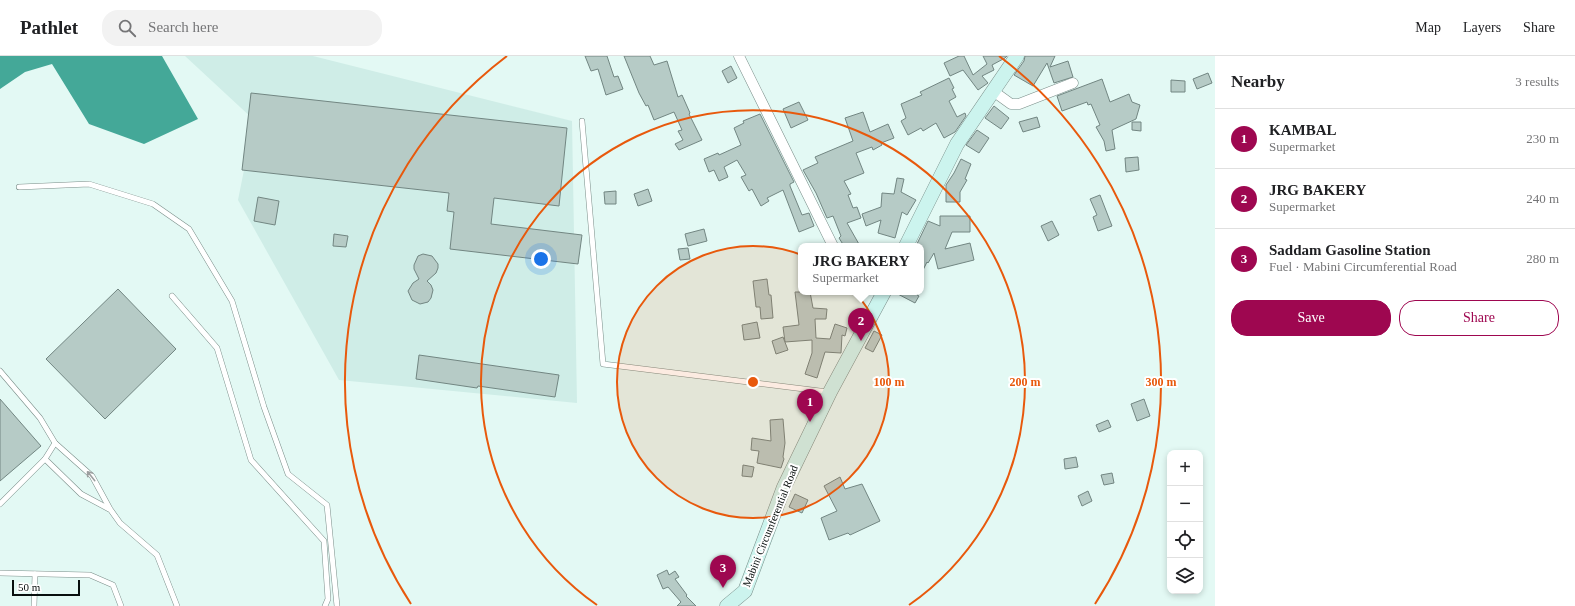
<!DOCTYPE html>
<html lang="en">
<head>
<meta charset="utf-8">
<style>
  body { margin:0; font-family:"Times New Roman",serif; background:#f2f2f2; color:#202124 }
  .controls { position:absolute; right:12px; bottom:12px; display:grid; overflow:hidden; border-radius:8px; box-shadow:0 2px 6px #0003 }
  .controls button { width:36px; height:36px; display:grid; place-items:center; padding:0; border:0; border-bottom:1px solid #e0e0e0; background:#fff; color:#202124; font:20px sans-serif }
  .scale { position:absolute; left:12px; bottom:10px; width:68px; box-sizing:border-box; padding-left:4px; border:2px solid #080f0e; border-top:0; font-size:11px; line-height:14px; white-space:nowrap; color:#080f0e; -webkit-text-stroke:3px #fff; paint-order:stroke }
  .you { position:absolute; left:541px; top:203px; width:14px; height:14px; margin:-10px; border:3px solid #fff; border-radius:50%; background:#1a73e8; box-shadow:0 0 0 6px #1a73e833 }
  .badge { display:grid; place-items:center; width:26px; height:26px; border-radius:50%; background:#9e0750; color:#fff; font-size:13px; font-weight:700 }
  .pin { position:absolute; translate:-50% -33px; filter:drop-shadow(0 1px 2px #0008) }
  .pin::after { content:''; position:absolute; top:21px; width:14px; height:12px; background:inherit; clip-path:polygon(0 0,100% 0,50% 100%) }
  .popup { position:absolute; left:798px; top:187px; width:126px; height:52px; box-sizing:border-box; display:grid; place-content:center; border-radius:8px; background:#fff; filter:drop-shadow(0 1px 3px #0005); font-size:13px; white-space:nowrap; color:#757577 }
  .popup b { font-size:15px; color:#202124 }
  .popup::after { content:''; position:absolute; left:50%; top:100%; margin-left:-8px; border:8px solid transparent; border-top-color:#fff }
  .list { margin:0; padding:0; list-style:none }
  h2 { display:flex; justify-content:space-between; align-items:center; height:52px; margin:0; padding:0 16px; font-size:17px }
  h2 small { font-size:13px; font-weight:400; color:#757577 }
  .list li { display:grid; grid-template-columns:26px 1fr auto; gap:12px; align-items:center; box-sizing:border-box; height:60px; padding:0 16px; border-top:1px solid #e0e0e0 }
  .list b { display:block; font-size:15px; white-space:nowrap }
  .list p { margin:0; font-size:13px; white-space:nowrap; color:#757577 }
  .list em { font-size:13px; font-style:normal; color:#757577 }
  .actions { display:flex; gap:8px; padding:12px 16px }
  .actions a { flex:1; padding:9px 0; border:1px solid #9e0750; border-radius:16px; text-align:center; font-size:14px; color:#9e0750 }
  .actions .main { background:#9e0750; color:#fff }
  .icon { flex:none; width:22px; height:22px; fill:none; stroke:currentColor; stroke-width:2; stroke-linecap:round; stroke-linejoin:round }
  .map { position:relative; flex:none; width:1215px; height:550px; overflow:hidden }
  header { display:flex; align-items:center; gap:24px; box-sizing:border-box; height:56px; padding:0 20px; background:#fff; border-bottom:1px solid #e0e0e0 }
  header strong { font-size:19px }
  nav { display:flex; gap:22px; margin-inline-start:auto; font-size:14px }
  .search { width:280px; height:36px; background:#f2f2f2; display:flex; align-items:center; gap:10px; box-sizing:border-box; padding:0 14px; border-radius:16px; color:#757577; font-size:15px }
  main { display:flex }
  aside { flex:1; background:#fff }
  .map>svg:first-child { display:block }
  .built { fill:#cfede7 }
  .water { fill:#44a898 }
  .building { fill:#b6cbc6; stroke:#728682 }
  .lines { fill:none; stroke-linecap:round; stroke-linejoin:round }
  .lane-casing { stroke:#7a8e89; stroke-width:6 }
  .street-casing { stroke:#7a8e89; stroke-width:11 }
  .secondary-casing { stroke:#7a8e89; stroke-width:15 }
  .lane { stroke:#fff; stroke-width:5 }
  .street { stroke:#fff; stroke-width:10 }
  .secondary { stroke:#ccf4ee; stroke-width:14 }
  .oneway { stroke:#9c9f9f }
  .ring { fill:none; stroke:#e8590c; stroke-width:2 }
  .labels { text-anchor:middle; stroke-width:4; stroke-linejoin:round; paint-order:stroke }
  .street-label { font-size:11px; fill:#080f0e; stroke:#fff }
  .centre { fill:#e8590c; stroke:#fff; stroke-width:2 }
  .ring-label { font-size:12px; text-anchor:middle; font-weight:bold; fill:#e8590c; stroke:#fff; stroke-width:4; stroke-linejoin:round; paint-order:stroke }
</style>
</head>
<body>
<header>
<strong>Pathlet</strong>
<div class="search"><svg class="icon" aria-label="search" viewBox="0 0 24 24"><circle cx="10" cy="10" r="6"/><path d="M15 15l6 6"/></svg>Search here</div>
<nav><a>Map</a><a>Layers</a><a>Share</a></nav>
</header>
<main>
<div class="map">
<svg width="1215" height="550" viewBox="0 0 1215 550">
  <rect width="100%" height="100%" fill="#e3f9f4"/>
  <path class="built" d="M 185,0 L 313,0 L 572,65 L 577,347 L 339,324 L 238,144 L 254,64 Z"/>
  <path class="water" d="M 0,0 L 162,0 L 198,63 L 144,88 L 89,68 L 52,8 L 25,16 L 0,33 Z"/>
  <g class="building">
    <path d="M 585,0 L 607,0 L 614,21 L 618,20 L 623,33 L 606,39 L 598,13 L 591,15 Z"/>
    <path d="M 624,0 L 650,0 L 654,9 L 667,5 L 678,41 L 682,39 L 690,57 L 689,58 L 702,84 L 679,94 L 675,88 L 683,84 L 678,75 L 682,74 L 674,56 L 654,64 L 648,49 L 646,50 L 639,37 Z"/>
    <path d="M 959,0 L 964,0 L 973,19 L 987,8 L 983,0 L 1007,0 L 1005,2 L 992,9 L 994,14 L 982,20 L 988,27 L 978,34 L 963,14 L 950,20 L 944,7 Z"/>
    <path d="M 1025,0 L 1055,0 L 1050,11 L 1068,5 L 1073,21 L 1054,27 L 1047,7 L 1033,30 L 1014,19 L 1024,5 Z"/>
    <path d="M 731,10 L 737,22 L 728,27 L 722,15 Z"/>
    <path d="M 1208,17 L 1212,27 L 1197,33 L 1193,23 Z"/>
    <path d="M 949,22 L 954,32 L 952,33 L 956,41 L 949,45 L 957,61 L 965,57 L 966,60 L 955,76 L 944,82 L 936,67 L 923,75 L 921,72 L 908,79 L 901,65 L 906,62 L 901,48 L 922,39 L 920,36 Z"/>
    <path d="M 1102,23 L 1110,46 L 1129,38 L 1132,46 L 1140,49 L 1136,63 L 1112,74 L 1115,93 L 1106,95 L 1104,85 L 1096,71 L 1100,69 L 1091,48 L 1088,49 L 1087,46 L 1062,55 L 1057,40 Z"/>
    <path d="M 1171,24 L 1185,25 L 1185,36 L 1171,36 Z"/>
    <path d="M 251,37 L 567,72 L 559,150 L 494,142 L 491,168 L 582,179 L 578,208 L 450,193 L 454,156 L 447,155 L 449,137 L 242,114 Z"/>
    <path d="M 799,46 L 808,64 L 791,72 L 783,53 Z"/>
    <path d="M 994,50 L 1009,62 L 1001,73 L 985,62 Z"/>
    <path d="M 863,56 L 870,76 L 888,68 L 894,82 L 881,87 L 882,89 L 873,94 L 872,91 L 856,97 L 864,117 L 844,125 L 851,138 L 848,139 L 853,152 L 857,151 L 861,162 L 847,167 L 860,190 L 844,190 L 839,182 L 841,180 L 833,160 L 827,162 L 816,137 L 803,114 L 818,107 L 815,101 L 853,85 L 845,62 Z"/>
    <path d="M 760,58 L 794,126 L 790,128 L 790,130 L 802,159 L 809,157 L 814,170 L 799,176 L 783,134 L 767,142 L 769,145 L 761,150 L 752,133 L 749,135 L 741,121 L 746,119 L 737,104 L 724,111 L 728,121 L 719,125 L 714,114 L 709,116 L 704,103 L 718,97 L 719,99 L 741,89 L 734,72 L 744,67 L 743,65 Z"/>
    <path d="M 1037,61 L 1040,71 L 1023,76 L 1019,66 Z"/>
    <path d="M 1132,66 L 1141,66 L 1141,75 L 1132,74 Z"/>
    <path d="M 977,74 L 989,82 L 979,97 L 966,89 Z"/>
    <path d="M 1138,101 L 1139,114 L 1126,116 L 1125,102 Z"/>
    <path d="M 961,103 L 971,108 L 965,123 L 967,124 L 960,136 L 960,146 L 946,146 L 946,129 L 954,117 Z"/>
    <path d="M 897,122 L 904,123 L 901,136 L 916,144 L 907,159 L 902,156 L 895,182 L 878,177 L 881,164 L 866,170 L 862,158 L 881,151 L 882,137 L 894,138 Z"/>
    <path d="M 648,133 L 652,145 L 638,150 L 634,138 Z"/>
    <path d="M 616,135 L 616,148 L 605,148 L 604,136 Z"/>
    <path d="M 1100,139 L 1112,170 L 1098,175 L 1093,161 L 1097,159 L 1090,143 Z"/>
    <path d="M 258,141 L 279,145 L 275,169 L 254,165 Z"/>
    <path d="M 940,160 L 970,160 L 970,176 L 952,176 L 945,193 L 970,187 L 974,204 L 938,213 L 934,197 L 928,207 L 927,206 L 921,218 L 921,190 L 916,190 L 928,165 L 940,170 Z"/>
    <path d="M 1052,165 L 1059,179 L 1048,185 L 1041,170 Z"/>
    <path d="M 704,173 L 707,185 L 688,190 L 685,178 Z"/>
    <path d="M 334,178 L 348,180 L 346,191 L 333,190 Z"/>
    <path d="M 688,192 L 690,203 L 680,204 L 678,193 Z"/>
    <path d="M 423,198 L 432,200 L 438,208 L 438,212 L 436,217 L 427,225 L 431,229 L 433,234 L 431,242 L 428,246 L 420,248 L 412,244 L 408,235 L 413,227 L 419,223 L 414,213 L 414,209 L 418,200 Z"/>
    <path d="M 767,223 L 769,239 L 771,239 L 773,262 L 761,263 L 760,251 L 756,251 L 753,225 Z"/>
    <path d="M 118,233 L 176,293 L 105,363 L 46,303 Z"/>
    <path d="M 795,236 L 810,236 L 813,252 L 827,253 L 826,263 L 815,263 L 816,282 L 830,283 L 835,268 L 847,272 L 845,280 L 842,279 L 841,297 L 825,296 L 817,322 L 805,318 L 812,297 L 812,284 L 785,286 L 783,271 L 799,269 Z"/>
    <path d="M 894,236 L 919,236 L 917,239 L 919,240 L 915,247 Z"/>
    <path d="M 757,266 L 760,282 L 744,284 L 742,269 Z"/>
    <path d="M 874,275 L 882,279 L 873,296 L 865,292 Z"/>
    <path d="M 783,281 L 788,294 L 776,298 L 772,285 Z"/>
    <path d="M 419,299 L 559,319 L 555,341 L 478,330 L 477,332 L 416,323 Z"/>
    <path d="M 0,343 L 41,390 L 0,425 Z"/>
    <path d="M 1144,343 L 1150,360 L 1137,365 L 1131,348 Z"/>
    <path d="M 783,363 L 785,387 L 783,401 L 784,403 L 781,412 L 757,407 L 759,395 L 751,394 L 752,382 L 771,385 L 770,364 Z"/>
    <path d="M 1108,364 L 1111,371 L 1099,376 L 1096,369 Z"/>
    <path d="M 1076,401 L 1078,411 L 1065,413 L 1064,403 Z"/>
    <path d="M 743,409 L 754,411 L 752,421 L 742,420 Z"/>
    <path d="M 1112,417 L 1114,427 L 1104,429 L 1101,419 Z"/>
    <path d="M 840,421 L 845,433 L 862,428 L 880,465 L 850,479 L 848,477 L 829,484 L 821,462 L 837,455 L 824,430 Z"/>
    <path d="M 1088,435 L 1092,445 L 1082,450 L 1078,440 Z"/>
    <path d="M 795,438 L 808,444 L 802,457 L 789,451 Z"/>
    <path d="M 667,514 L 669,519 L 675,515 L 679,521 L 675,523 L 687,539 L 686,540 L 696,550 L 677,550 L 681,546 L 668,531 L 663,533 L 657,519 Z"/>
  </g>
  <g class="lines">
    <defs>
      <g id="lane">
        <path d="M 582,65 L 603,308 L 828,336"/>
        <path d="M 19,131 L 89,128 L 153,148 L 189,173 L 232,245 L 264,351 L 288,418 L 327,449 L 337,550"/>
        <path d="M 172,240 L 217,292 L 251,404 L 324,485 L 328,543 L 325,550"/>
        <path d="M 0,315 L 40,362 L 55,387 L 92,420 L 110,453 L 120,467 L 157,499 L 177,550"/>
        <path d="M 45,403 L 81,438 L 109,453"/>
        <path d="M 0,448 L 45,403 L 55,387"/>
        <path d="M 0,517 L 90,519 L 113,529 L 121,550"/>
        <path d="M 34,550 L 35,518"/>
      </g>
      <g id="street">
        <path d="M 739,0 L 833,190"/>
        <path d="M 993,35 L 1011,48 L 1019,48 L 1073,27"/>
      </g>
      <g id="secondary">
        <path d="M 906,190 L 957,88 L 1017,0"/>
        <path d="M 727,550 L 745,535 L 784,431 L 830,336 L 884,236"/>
      </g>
    </defs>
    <use href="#lane" class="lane-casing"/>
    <use href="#street" class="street-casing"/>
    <use href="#secondary" class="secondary-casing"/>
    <use href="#lane" class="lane"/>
    <use href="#street" class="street"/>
    <use href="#secondary" class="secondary"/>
  </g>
  <defs><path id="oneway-shaft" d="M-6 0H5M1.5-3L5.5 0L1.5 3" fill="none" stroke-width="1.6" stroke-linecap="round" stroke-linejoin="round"/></defs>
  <use class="oneway" href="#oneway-shaft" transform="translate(91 420) rotate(-129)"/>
  <circle cx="753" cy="326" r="136" fill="#e8590c" fill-opacity=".12"/>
  <g class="ring">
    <circle cx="753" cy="326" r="136"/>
    <path d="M597 549A272 272 0 1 1 909 549"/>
    <path d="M411 548A408 408 0 0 1 507 0M999 0A408 408 0 0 1 1095 548"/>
  </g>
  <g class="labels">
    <g class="street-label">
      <text transform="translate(770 470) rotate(-68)" y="4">Mabini Circumferential Road</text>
    </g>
  </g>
  <circle cx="753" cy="326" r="6" class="centre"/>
  <g class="ring-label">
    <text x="889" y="330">100 m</text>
    <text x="1025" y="330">200 m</text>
    <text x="1161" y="330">300 m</text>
  </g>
</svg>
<div class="controls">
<button>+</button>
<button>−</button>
<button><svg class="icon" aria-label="locate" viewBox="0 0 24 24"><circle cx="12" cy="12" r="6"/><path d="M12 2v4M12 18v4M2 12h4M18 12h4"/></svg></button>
<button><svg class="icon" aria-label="layers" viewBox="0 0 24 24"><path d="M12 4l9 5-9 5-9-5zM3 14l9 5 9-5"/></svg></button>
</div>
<div class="scale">50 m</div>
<div class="you"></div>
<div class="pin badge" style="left:810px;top:366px">1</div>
<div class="pin badge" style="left:861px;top:285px">2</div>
<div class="popup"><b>JRG BAKERY</b>Supermarket</div>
<div class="pin badge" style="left:723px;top:532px">3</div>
</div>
<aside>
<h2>Nearby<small>3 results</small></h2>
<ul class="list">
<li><span class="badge">1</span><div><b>KAMBAL</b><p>Supermarket</p></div><em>230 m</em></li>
<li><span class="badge">2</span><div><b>JRG BAKERY</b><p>Supermarket</p></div><em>240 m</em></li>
<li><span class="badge">3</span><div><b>Saddam Gasoline Station</b><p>Fuel · Mabini Circumferential Road</p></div><em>280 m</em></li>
</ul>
<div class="actions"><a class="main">Save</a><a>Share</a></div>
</aside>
</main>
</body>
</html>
